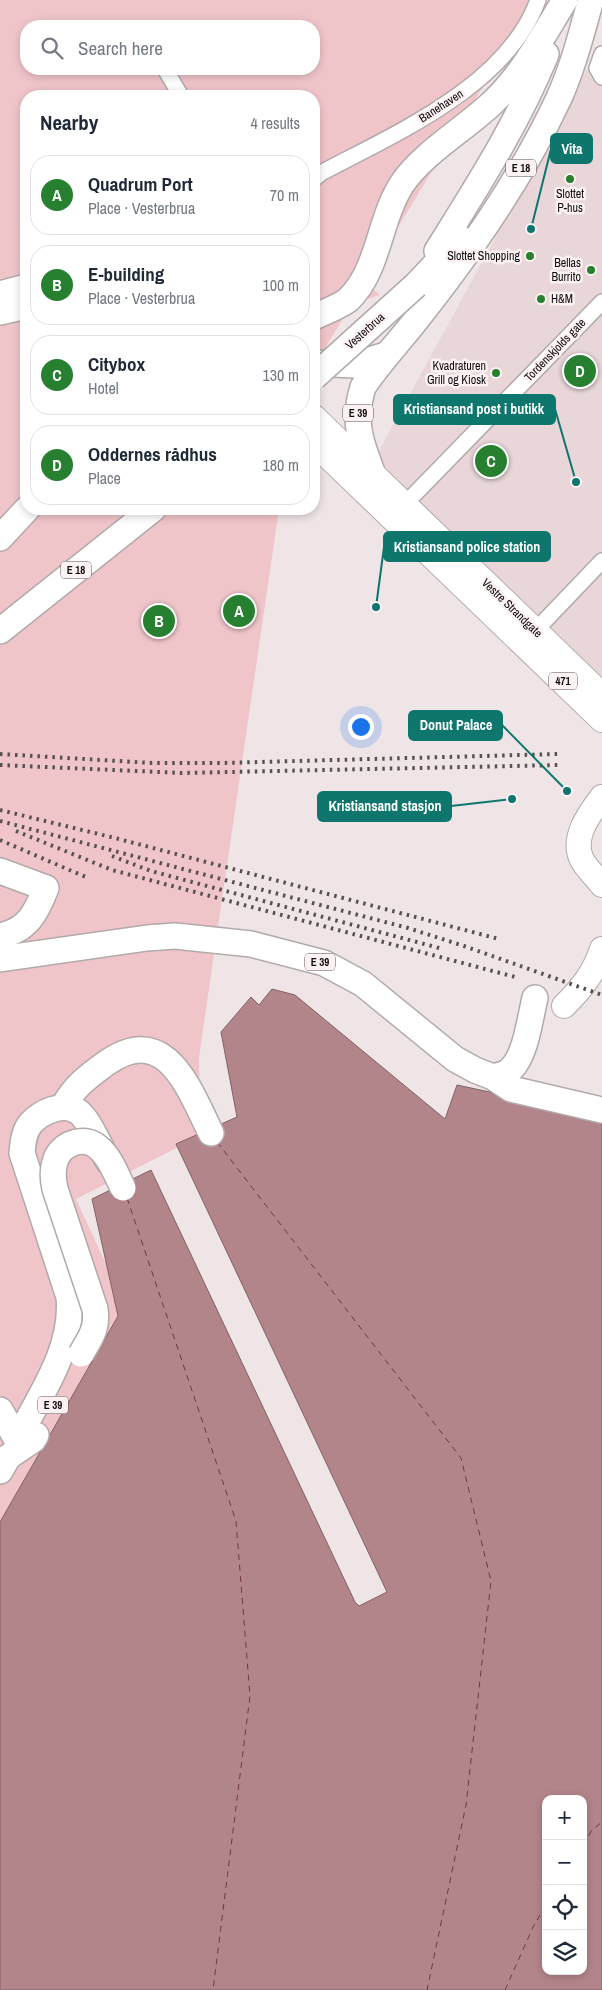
<!DOCTYPE html>
<html lang="en">
<head>
<meta charset="utf-8">
<style>
  body { margin:0; font-family:"Archivo Narrow",sans-serif; background:#f6f6f7; color:#1f2937 }
  .controls { position:absolute; right:15px; bottom:15px; display:grid; overflow:hidden; border-radius:10px; box-shadow:0 2px 8px #0003 }
  .controls button { width:45px; height:45px; display:grid; place-items:center; padding:0; border:0; border-bottom:1px solid #e0e1e3; background:#fff; color:#1f2937; font:25px sans-serif }
  .you { position:absolute; left:360px; top:726px; width:18px; height:18px; margin:-12px; border:4px solid #fff; border-radius:50%; background:#1a73e8; box-shadow:0 0 0 8px #1a73e833 }
  .badge { display:grid; place-items:center; width:32px; height:32px; border-radius:50%; background:#26802f; color:#fff; font-size:16px; font-weight:700 }
  .pin { position:absolute; translate:-50% -50%; border:2px solid #fff; box-shadow:0 1px 5px #0006 }
  .list { margin:0; padding:0; list-style:none }
  h2 { display:flex; justify-content:space-between; align-items:center; height:65px; margin:0; padding:0 20px; font-size:21px }
  h2 small { font-size:16px; font-weight:400; color:#747a83 }
  .list li { display:grid; grid-template-columns:32px 1fr auto; gap:15px; align-items:center; box-sizing:border-box; height:80px; margin:0 10px 10px; padding:0 10px; border:1px solid #e0e1e3; border-radius:20px }
  .list b { display:block; font-size:19px; white-space:nowrap }
  .list p { margin:0; font-size:16px; white-space:nowrap; color:#747a83 }
  .list em { font-size:16px; font-style:normal; color:#747a83 }
  .icon { flex:none; width:28px; height:28px; fill:none; stroke:currentColor; stroke-width:2; stroke-linecap:round; stroke-linejoin:round }
  .map { position:relative; flex:none; width:602px; height:1990px; overflow:hidden }
  .search { position:absolute; background:#fff; box-shadow:0 2px 8px #0003; left:20px; top:20px; width:300px; height:55px; display:flex; align-items:center; gap:12px; box-sizing:border-box; padding:0 18px; border-radius:20px; color:#747a83; font-size:19px }
  .panel { position:absolute; background:#fff; box-shadow:0 2px 8px #0003; left:20px; top:90px; width:300px; height:425px; border-radius:20px }
  .map>svg:first-child { display:block }
  .built { fill:#e8d6d8 }
  .green { fill:#f0c5ca; fill-rule:evenodd }
  .water { fill:#b2858a; stroke:#816164; fill-rule:evenodd }
  .lines { fill:none; stroke-linecap:round; stroke-linejoin:round }
  .ferry { stroke:#743742; stroke-width:1; stroke-dasharray:6 5; stroke-linecap:butt }
  .minor-casing { stroke:#b2a9aa; stroke-width:18 }
  .primary-casing { stroke:#b2a9aa; stroke-width:26 }
  .trunk-casing { stroke:#b2a9aa; stroke-width:28 }
  .minor { stroke:#fff; stroke-width:15 }
  .primary { stroke:#fff; stroke-width:24 }
  .trunk { stroke:#fff; stroke-width:25 }
  .rail { stroke:#575152; stroke-width:4; stroke-dasharray:2.5 5; stroke-linecap:butt }
  .trunk-bridge-casing { stroke:#b2a9aa; stroke-width:28; stroke-linecap:butt }
  .trunk-bridge { stroke:#fff; stroke-width:25 }
  .poi-dot { fill:#26802f; stroke:#fcf2f3; stroke-width:2 }
  .labels { text-anchor:middle; stroke-width:5; stroke-linejoin:round; paint-order:stroke }
  .shield { fill:#fcf2f3; stroke:#575152; stroke-width:1 }
  .shield-label { font-size:11px; font-weight:bold; fill:#100c0d }
  .street-label { font-size:12px; fill:#100c0d; stroke:#fcf2f3 }
  .poi-label { font-size:12px; fill:#100c0d; stroke:#fcf2f3; text-anchor:end }
  .leader { fill:none; stroke:#0f766e; stroke-width:2 }
  .callout-dot { fill:#0f766e; stroke:#fcf2f3; stroke-width:2 }
  .callout { fill:#0f766e; stroke:#0f766e; stroke-width:2 }
  .callout-label { font-size:14px; text-anchor:middle; font-weight:bold; fill:#fff }
</style>
</head>
<body>
<div class="map">
<svg width="602" height="1990" viewBox="0 0 602 1990">
  <rect width="100%" height="100%" fill="#efe5e6"/>
  <path class="built" d="M 602,46 L 602,688 L 407,506 L 378,453 L 597,51 Z"/>
  <path class="green" d="M 0,0 L 535,0 L 365,282 L 380,295 L 352,304 L 314,366 L 314,96 L 26,96 L 26,509 L 279,509 L 199,1057 L 200,1136 L 76,1199 L 130,1316 L 0,1535 ZM 26,26 L 314,26 L 314,69 L 26,69 Z"/>
  <path class="water" d="M 272,989 L 295,995 L 445,1119 L 457,1085 L 602,1116 L 602,1990 L 0,1990 L 0,1522 L 118,1316 L 92,1199 L 151,1170 L 355,1602 L 359,1606 L 387,1592 L 176,1144 L 237,1117 L 221,1032 L 251,997 L 259,1005 ZM 546,1799 L 583,1799 L 583,1971 L 546,1971 Z"/>
  <g class="lines">
    <g class="ferry">
      <path d="M 217,1142 L 461,1458 L 491,1581 L 466,1805 L 427,1990"/>
      <path d="M 127,1198 L 236,1521 L 250,1696 L 213,1990"/>
      <path d="M 583,1845 L 592,1830 L 602,1822"/>
      <path d="M 505,1990 L 534,1925 L 546,1905"/>
    </g>
    <defs>
      <g id="minor">
        <path d="M 602,54 L 597,68 L 602,77"/>
        <path d="M 165,69 L 181,96"/>
        <path d="M 314,179 L 321,173 C 396,133 507,86 538,0"/>
        <path d="M 404,505 L 602,302"/>
        <path d="M 535,631 L 602,561"/>
      </g>
      <g id="primary">
        <path d="M 314,417 L 602,695"/>
        <path d="M 314,443 L 602,720"/>
        <path d="M 602,797 C 589,814 571,838 582,860 C 587,869 596,877 602,885"/>
        <path d="M 564,1006 C 582,988 594,973 602,949"/>
      </g>
      <g id="trunk">
        <path d="M 437,251 C 477,187 518,123 546,54"/>
        <path d="M 416,285 L 460,238"/>
        <path d="M 0,294 L 26,287"/>
        <path d="M 0,312 L 26,306"/>
        <path d="M 314,317 C 324,312 339,307 348,300 C 379,271 379,219 402,184 C 422,154 463,130 490,105 C 522,76 542,37 565,0"/>
        <path d="M 314,363 L 353,365 L 386,355"/>
        <path d="M 374,477 C 361,444 352,422 363,387 C 380,361 401,340 420,315 C 473,248 523,175 559,98 C 573,67 581,35 590,3"/>
        <path d="M 0,538 L 27,509"/>
        <path d="M 0,631 L 153,509"/>
        <path d="M 0,871 L 46,888 C 36,913 28,930 0,936"/>
        <path d="M 0,959 L 147,938 L 175,936 L 251,944 L 324,963 L 363,984 L 455,1059 L 475,1070 L 493,1077 L 511,1089 L 602,1110"/>
        <path d="M 493,1077 C 499,1075 507,1074 511,1069 C 526,1055 530,1018 535,998"/>
        <path d="M 63,1107 C 75,1086 86,1078 105,1064 C 166,1020 189,1089 211,1133"/>
        <path d="M 0,1410 L 17,1440"/>
        <path d="M 17,1440 C 40,1395 74,1349 69,1297 L 22,1153 C 23,1142 24,1131 31,1123 C 41,1112 63,1102 77,1111 C 88,1117 101,1149 108,1161"/>
        <path d="M 0,1471 L 8,1457 L 33,1440 L 36,1435"/>
      </g>
    </defs>
    <use href="#minor" class="minor-casing"/>
    <use href="#primary" class="primary-casing"/>
    <use href="#trunk" class="trunk-casing"/>
    <use href="#minor" class="minor"/>
    <use href="#primary" class="primary"/>
    <use href="#trunk" class="trunk"/>
    <g class="rail">
      <path d="M 0,754 L 152,763 L 222,763 L 559,754"/>
      <path d="M 0,765 L 182,773 L 560,765"/>
      <path d="M 0,810 L 115,838 L 499,939"/>
      <path d="M 0,821 L 408,928 L 464,946 L 602,995"/>
      <path d="M 16,831 L 112,870 L 519,978"/>
      <path d="M 0,840 L 88,878"/>
      <path d="M 112,856 L 151,871 L 443,949"/>
    </g>
    <defs>
      <g id="trunk-bridge">
        <path d="M 314,377 L 416,285"/>
        <path d="M 81,1354 C 90,1338 98,1329 95,1309 L 55,1189 C 53,1180 52,1171 55,1162 C 59,1145 81,1136 95,1145 C 109,1154 116,1174 123,1188"/>
      </g>
    </defs>
    <use href="#trunk-bridge" class="trunk-bridge-casing"/>
    <use href="#trunk-bridge" class="trunk-bridge"/>
  </g>
  <g class="poi-dot">
    <circle cx="570" cy="179" r="5"/>
    <circle cx="530" cy="256" r="5"/>
    <circle cx="591" cy="270" r="5"/>
    <circle cx="541" cy="299" r="5"/>
    <circle cx="496" cy="373" r="5"/>
  </g>
  <g class="labels">
    <g class="shield">
      <rect x="506" y="159.5" width="30" height="17" rx="4"/>
      <rect x="343" y="404.5" width="30" height="17" rx="4"/>
      <rect x="61" y="561.5" width="30" height="17" rx="4"/>
      <rect x="549" y="672.5" width="28" height="17" rx="4"/>
      <rect x="305" y="953.5" width="30" height="17" rx="4"/>
      <rect x="38" y="1396.5" width="30" height="17" rx="4"/>
    </g>
    <g class="shield-label">
      <text x="521" y="172">E 18</text>
      <text x="358" y="417">E 39</text>
      <text x="76" y="574">E 18</text>
      <text x="563" y="685">471</text>
      <text x="320" y="966">E 39</text>
      <text x="53" y="1409">E 39</text>
    </g>
    <g class="street-label">
      <text transform="translate(441 106) rotate(-33)" y="4">Banehaven</text>
      <text transform="translate(365 331) rotate(-42)" y="4">Vesterbrua</text>
      <text transform="translate(555 350) rotate(-46)" y="4">Tordenskjolds gate</text>
      <text transform="translate(512 608) rotate(44)" y="4">Vestre Strandgate</text>
    </g>
    <g class="poi-label">
      <text x="570" y="198" text-anchor="middle">Slottet<tspan x="570" dy="14">P-hus</tspan></text>
      <text x="520" y="260">Slottet Shopping</text>
      <text x="581" y="267">Bellas<tspan x="581" dy="14">Burrito</tspan></text>
      <text x="551" y="303" text-anchor="start">H&amp;M</text>
      <text x="486" y="370">Kvadraturen<tspan x="486" dy="14">Grill og Kiosk</tspan></text>
    </g>
  </g>
  <path class="leader" d="M531 229L551 149M576 482L555 409M376 607L384 547M567 791L502 725M512 799L451 806"/>
  <g class="callout-dot">
    <circle cx="531" cy="229" r="5"/>
    <circle cx="576" cy="482" r="5"/>
    <circle cx="376" cy="607" r="5"/>
    <circle cx="567" cy="791" r="5"/>
    <circle cx="512" cy="799" r="5"/>
  </g>
  <g class="callout">
    <rect x="551" y="134" width="41" height="29" rx="5"/>
    <rect x="394" y="395" width="161" height="29" rx="5"/>
    <rect x="384" y="532" width="166" height="29" rx="5"/>
    <rect x="409" y="711" width="93" height="29" rx="5"/>
    <rect x="318" y="792" width="133" height="29" rx="5"/>
  </g>
  <g class="callout-label">
    <text x="572" y="154">Vita</text>
    <text x="474" y="414">Kristiansand post i butikk</text>
    <text x="467" y="552">Kristiansand police station</text>
    <text x="456" y="730">Donut Palace</text>
    <text x="385" y="811">Kristiansand stasjon</text>
  </g>
</svg>
<div class="controls">
<button>+</button>
<button>−</button>
<button><svg class="icon" aria-label="locate" viewBox="0 0 24 24"><circle cx="12" cy="12" r="6"/><path d="M12 2v4M12 18v4M2 12h4M18 12h4"/></svg></button>
<button><svg class="icon" aria-label="layers" viewBox="0 0 24 24"><path d="M12 4l9 5-9 5-9-5zM3 14l9 5 9-5"/></svg></button>
</div>
<div class="you"></div>
<div class="pin badge" style="left:239px;top:611px">A</div>
<div class="pin badge" style="left:159px;top:621px">B</div>
<div class="pin badge" style="left:491px;top:461px">C</div>
<div class="pin badge" style="left:580px;top:371px">D</div>
<div class="search"><svg class="icon" aria-label="search" viewBox="0 0 24 24"><circle cx="10" cy="10" r="6"/><path d="M15 15l6 6"/></svg>Search here</div>
<section class="panel">
<h2>Nearby<small>4 results</small></h2>
<ul class="list">
<li><span class="badge">A</span><div><b>Quadrum Port</b><p>Place · Vesterbrua</p></div><em>70 m</em></li>
<li><span class="badge">B</span><div><b>E-building</b><p>Place · Vesterbrua</p></div><em>100 m</em></li>
<li><span class="badge">C</span><div><b>Citybox</b><p>Hotel</p></div><em>130 m</em></li>
<li><span class="badge">D</span><div><b>Oddernes rådhus</b><p>Place</p></div><em>180 m</em></li>
</ul>
</section>
</div>
</body>
</html>
